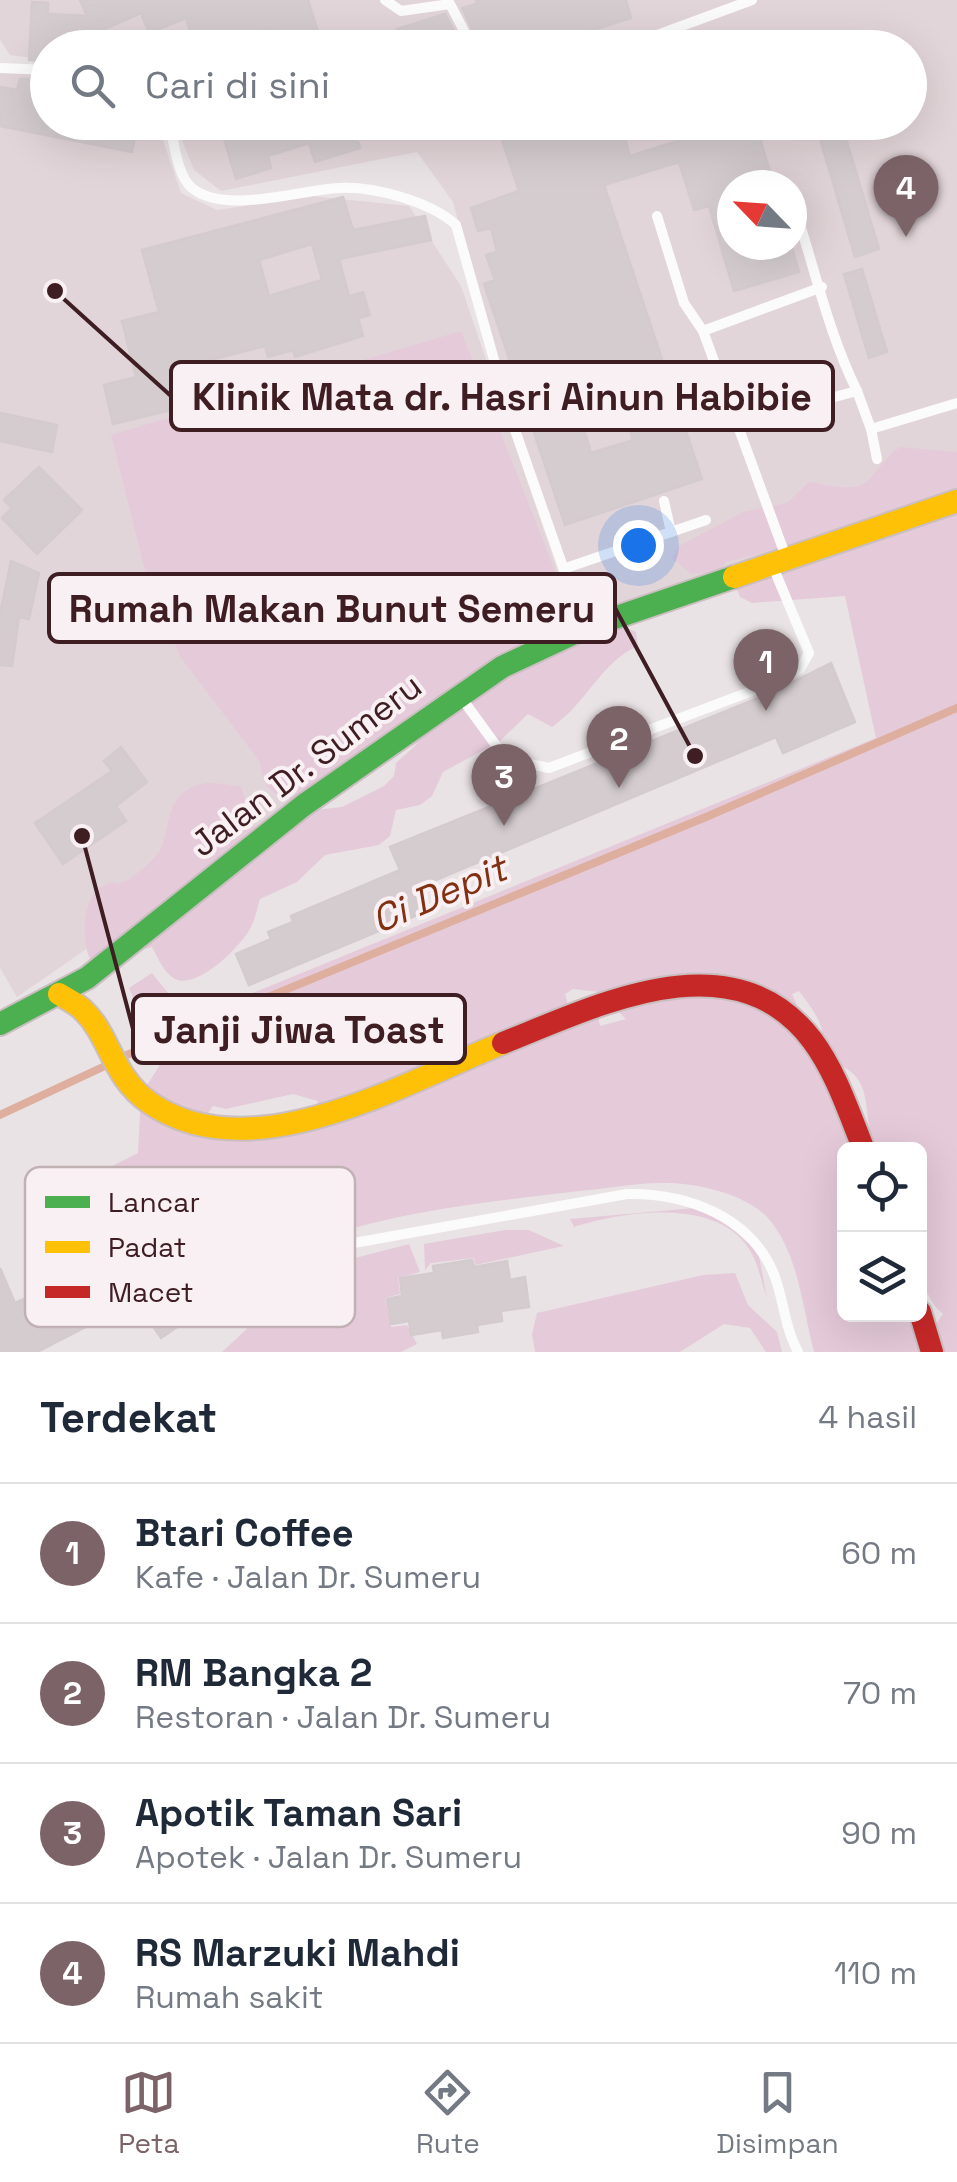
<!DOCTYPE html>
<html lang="id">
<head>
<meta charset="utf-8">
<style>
  body { margin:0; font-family:"Space Grotesk",sans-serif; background:#f6f6f7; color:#1f2937 }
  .controls { position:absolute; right:30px; bottom:30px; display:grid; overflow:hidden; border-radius:15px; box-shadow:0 10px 40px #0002 }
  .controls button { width:90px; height:90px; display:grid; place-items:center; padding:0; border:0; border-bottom:2px solid #e0e1e3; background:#fff; color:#1f2937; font:50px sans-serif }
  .compass { position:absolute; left:717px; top:170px; width:90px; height:90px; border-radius:50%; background:#fff; box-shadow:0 10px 40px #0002; rotate:295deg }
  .you { position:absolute; left:638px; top:545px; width:35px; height:35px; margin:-25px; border:8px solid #fff; border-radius:50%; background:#1a73e8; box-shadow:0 0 0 15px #1a73e833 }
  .badge { display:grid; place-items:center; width:65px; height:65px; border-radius:50%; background:#7b6367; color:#fff; font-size:32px; font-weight:700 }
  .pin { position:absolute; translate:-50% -82px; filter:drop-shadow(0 2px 5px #0008) }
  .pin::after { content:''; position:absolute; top:52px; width:35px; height:30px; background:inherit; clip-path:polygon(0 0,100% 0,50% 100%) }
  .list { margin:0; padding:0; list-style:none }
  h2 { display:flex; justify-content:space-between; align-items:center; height:130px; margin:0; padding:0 40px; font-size:42px }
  h2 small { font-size:32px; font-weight:400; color:#747a83 }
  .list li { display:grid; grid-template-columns:65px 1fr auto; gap:30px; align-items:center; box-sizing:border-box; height:140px; padding:0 40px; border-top:2px solid #e0e1e3 }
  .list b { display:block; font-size:38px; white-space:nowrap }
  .list p { margin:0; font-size:32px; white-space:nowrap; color:#747a83 }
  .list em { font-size:32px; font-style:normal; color:#747a83 }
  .icon { flex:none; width:55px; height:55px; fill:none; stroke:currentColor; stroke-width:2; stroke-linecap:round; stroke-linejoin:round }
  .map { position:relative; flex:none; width:957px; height:1352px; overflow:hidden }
  .search { position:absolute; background:#fff; box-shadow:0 10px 40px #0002; left:30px; right:30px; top:30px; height:110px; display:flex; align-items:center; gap:25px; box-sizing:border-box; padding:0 35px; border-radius:55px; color:#747a83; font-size:38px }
  .sheet { height:690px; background:#fff }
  nav { display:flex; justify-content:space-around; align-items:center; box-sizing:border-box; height:140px; border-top:2px solid #e0e1e3; background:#fff; font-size:28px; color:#747a83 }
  nav a { display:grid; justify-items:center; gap:5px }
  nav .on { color:#7b6367 }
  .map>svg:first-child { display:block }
  .built { fill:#e2d5d9; fill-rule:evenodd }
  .green { fill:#e5cad9; fill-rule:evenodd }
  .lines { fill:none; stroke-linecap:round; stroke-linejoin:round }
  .stream { stroke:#deae9e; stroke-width:8 }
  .building { fill:#d4cccf; stroke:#d3cbce; stroke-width:2.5; fill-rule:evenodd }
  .fast-casing { stroke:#cabec1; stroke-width:26 }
  .slow-casing { stroke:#cabec1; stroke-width:26 }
  .jam-casing { stroke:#cabec1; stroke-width:26 }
  .lane { stroke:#fcfbfb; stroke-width:10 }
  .fast { stroke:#4caf50; stroke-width:22 }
  .slow { stroke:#ffc107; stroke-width:22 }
  .jam { stroke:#c62828; stroke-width:22 }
  .labels { text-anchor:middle; stroke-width:8; stroke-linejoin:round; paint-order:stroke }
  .street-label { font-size:35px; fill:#3f1e23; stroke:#f9f0f4 }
  .water-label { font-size:38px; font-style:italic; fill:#823011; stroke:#f9f0f4 }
  .key { fill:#f9f0f4; stroke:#c1b1b5; stroke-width:2.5 }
  .key-label { font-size:28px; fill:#3f1e23 }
  .leader { fill:none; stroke:#3f1e23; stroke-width:4 }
  .callout-dot { fill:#3f1e23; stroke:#f9f0f4; stroke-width:4 }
  .callout { fill:#f9f0f4; stroke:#3f1e23; stroke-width:4 }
  .callout-label { font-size:38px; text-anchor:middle; font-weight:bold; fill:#3f1e23 }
</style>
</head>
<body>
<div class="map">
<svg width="957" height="1352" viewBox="0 0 957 1352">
  <rect width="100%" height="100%" fill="#eae3e5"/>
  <g class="built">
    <path d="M 0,0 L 957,0 L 957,486 L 586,616 L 511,415 L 453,202 L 417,152 L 221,191 L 194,170 L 175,123 L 910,122 L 910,48 L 48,48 L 47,60 L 10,55 L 0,40 ZM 732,185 L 792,185 L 792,245 L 732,245 Z"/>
    <path d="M 0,73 L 47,73 L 48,122 L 157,123 L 181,193 L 217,210 L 312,196 L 409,206 L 461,286 L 572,613 L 17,997 L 0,968 Z"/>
  </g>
  <g class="green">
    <path d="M 461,331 L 562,589 L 524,613 L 558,595 L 571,601 L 567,627 L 623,626 L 636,632 L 638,646 C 601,662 587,703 552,727 L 528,714 L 500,741 L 443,772 L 432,796 L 420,805 L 396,810 L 390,836 L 379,845 L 325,855 L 297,882 L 260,899 C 257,909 255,920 250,929 C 240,947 197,990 175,979 C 164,973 158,958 152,947 L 91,961 C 80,940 81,895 107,884 C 119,879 111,887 123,882 C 132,879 154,860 159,852 C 171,831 164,804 188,789 C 206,778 223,785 241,786 L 255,829 L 297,812 L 342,807 L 384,786 L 394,776 L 396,763 L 419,742 L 303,804 C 277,795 262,793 260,762 L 181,658 L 148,583 L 111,435 Z"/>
    <path d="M 900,447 L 957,452 L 957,1352 L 940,1352 L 932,1330 L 943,1314 C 905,1284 920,1195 920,1150 L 877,1149 C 863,1127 872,1099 857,1078 C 850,1068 832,1061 822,1055 C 828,1027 815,1013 799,991 L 792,994 L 860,1149 L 844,1150 L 844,1314 L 917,1315 L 929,1352 L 814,1352 C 803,1310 798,1250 767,1217 C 744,1193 694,1182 661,1183 C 634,1183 606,1189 579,1191 C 511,1199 443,1206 377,1222 C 344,1230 315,1240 281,1241 C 224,1243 176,1180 127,1184 C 101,1186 82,1206 58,1211 L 50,1205 L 55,1195 L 138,1153 L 141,1095 L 161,1063 L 129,988 L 152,973 L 189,1019 L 876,738 L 845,596 L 752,603 L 740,597 L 735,584 L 774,550 L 726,562 L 712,581 L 706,573 L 691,574 L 672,558 L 679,546 L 743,512 L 787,503 L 809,482 C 824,484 854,493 866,482 C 879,471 884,457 900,447 ZM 573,989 L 599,992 L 626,1019 L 600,1026 L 596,1008 L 571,1016 L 565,994 ZM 293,1094 L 318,1101 L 310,1121 L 200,1125 L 213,1106 L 226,1109 Z"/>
    <path d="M 706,1207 L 758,1251 L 767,1298 C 762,1284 759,1267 752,1254 C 722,1196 624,1211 574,1227 L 570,1219 Z"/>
    <path d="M 505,1230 L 529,1230 L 564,1246 L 475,1265 L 474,1258 L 431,1263 L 425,1270 L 424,1244 Z"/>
    <path d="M 409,1244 L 420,1272 L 398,1278 L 400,1294 L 385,1298 L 391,1327 L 407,1325 L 417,1344 L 401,1352 L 222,1352 L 250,1326 L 278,1278 Z"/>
    <path d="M 735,1273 L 748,1305 L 777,1332 L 782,1352 L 766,1352 L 750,1328 L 724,1324 L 680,1352 L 535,1352 L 532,1334 L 537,1313 L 703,1275 Z"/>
  </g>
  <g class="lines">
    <g class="stream">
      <path d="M 117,1059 L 706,817 L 957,708"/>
      <path d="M 0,1115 L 105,1066"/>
    </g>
  </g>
  <g class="building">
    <path d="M 80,0 L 308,0 L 323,48 L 277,48 L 271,28 L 232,40 L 234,48 L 195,48 L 186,18 L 149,33 L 141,13 L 72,43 L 71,48 L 48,48 L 48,61 L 29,60 L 32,2 L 48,3 L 48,14 L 87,16 Z"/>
    <path d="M 476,0 L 626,0 L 631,18 L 537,48 L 482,48 L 462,8 L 477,4 Z"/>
    <path d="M 445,14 L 463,48 L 403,48 L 397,29 Z"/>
    <path d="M 20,79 L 48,79 L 48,122 L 138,122 L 132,152 L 0,126 L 0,87 L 17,90 Z"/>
    <path d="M 219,122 L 352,122 L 360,148 L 315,162 L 309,143 L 268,156 L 271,168 L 236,179 Z"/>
    <path d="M 496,122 L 620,122 L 630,156 L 678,141 L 672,122 L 755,122 L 774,185 L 732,185 L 732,245 L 791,245 L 799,272 L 734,291 L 709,206 L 694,210 L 679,162 L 604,185 L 702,479 L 565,525 L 484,284 L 495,280 L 486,255 L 497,252 L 491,228 L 478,231 L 471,208 L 519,191 ZM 612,368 L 633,440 L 591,453 L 570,382 Z"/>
    <path d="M 842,125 L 879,249 L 855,257 L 818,132 Z"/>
    <path d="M 343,197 L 353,230 L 425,216 L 431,240 L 339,259 L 349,296 L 363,292 L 370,315 L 358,318 L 363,336 L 295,357 L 293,350 L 268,357 L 265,346 L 183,367 L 192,405 L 113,424 L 104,385 L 136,377 L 122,321 L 159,312 L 142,250 ZM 312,244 L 322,280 L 269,296 L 259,260 Z"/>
    <path d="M 862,269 L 887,352 L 869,358 L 844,274 Z"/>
    <path d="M 0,413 L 57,425 L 52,452 L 0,441 Z"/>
    <path d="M 39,467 L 82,510 L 37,554 L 2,518 L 12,508 L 4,500 Z"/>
    <path d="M 11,561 L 39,573 L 29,619 L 19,617 L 12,666 L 0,665 L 0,614 Z"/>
    <path d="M 831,663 L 855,722 L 783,753 L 776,737 L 412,890 L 422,913 L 249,985 L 236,954 L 271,939 L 268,932 L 293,922 L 291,916 L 400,870 L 390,847 L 773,692 Z"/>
    <path d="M 121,747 L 147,782 L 116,806 L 126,821 L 63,864 L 35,823 L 112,771 L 104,761 Z"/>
    <path d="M 153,1228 L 183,1283 L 203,1309 L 161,1338 L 136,1301 L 37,1352 L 0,1352 L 0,1268 L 15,1303 L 55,1285 L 53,1275 L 92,1258 L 86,1244 L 107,1232 L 119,1246 Z"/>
    <path d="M 472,1260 L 474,1267 L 507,1261 L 510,1280 L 525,1277 L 529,1307 L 501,1311 L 502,1321 L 477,1325 L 478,1332 L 443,1338 L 442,1330 L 411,1335 L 409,1321 L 391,1324 L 387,1299 L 402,1296 L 400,1278 L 434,1273 L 433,1266 Z"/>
  </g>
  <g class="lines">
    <defs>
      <path id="fast" d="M 0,1024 L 87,978 L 304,805 L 502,667 L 585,628 L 734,577"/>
      <g id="slow">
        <path d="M 734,577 L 957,501"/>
        <path d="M 59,994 C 67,999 78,1004 84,1011 C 110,1036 112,1077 150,1103 C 252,1173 403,1083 503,1043"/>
      </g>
      <g id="jam">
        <path d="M 503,1043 C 596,1006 733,936 812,1040 C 836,1072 849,1113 864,1150"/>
        <path d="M 920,1312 L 932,1352"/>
      </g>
    </defs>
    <use href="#fast" class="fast-casing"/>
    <use href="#slow" class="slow-casing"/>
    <use href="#jam" class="jam-casing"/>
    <g class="lane">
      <path d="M 385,0 L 401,11 L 450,4 L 473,48"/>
      <path d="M 622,48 L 752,0"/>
      <path d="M 0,68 L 48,70"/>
      <path d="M 169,122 C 174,141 177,176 192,188 C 224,215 301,190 338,188 C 373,186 430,201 456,225 L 509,413 L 583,624"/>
      <path d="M 792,200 C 814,264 827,330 857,391"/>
      <path d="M 657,216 L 684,303 L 703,331 L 786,557"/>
      <path d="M 703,331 L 822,287"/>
      <path d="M 737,423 L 857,391 L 871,429 L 957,403"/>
      <path d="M 871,429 L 877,459"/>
      <path d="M 664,501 L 671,532"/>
      <path d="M 566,568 L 706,520"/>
      <path d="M 463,700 L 506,759 L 549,768 L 770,684 L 800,669 L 809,653 L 774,569"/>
      <path d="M 278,1252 L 315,1250 L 627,1194 C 686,1193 752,1216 775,1277 C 784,1302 785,1328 798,1352"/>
    </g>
    <use href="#fast" class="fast"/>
    <use href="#slow" class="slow"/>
    <use href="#jam" class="jam"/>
  </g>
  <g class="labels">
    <g class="street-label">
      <text transform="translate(306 765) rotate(-37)" y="12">Jalan Dr. Sumeru</text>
    </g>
    <g class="water-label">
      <text transform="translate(439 894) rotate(-23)" y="13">Ci Depit</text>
    </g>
  </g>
  <rect x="25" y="1167" width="330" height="160" rx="15" class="key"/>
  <rect x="45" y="1196" width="45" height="12" fill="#4caf50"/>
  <rect x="45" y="1241" width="45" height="12" fill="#ffc107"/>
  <rect x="45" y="1286" width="45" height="12" fill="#c62828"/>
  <g class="key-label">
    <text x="108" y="1212">Lancar</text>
    <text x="108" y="1257">Padat</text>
    <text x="108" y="1302">Macet</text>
  </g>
  <path class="leader" d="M55 291L171 396M695 756L615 608M82 836L133 1029"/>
  <g class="callout-dot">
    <circle cx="55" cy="291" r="10"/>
    <circle cx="695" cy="756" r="10"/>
    <circle cx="82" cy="836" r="10"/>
  </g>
  <g class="callout">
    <rect x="171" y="362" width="662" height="68" rx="10"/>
    <rect x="49" y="574" width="566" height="68" rx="10"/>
    <rect x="133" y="995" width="332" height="68" rx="10"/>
  </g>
  <g class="callout-label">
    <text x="502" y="410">Klinik Mata dr. Hasri Ainun Habibie</text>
    <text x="332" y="622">Rumah Makan Bunut Semeru</text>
    <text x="299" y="1043">Janji Jiwa Toast</text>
  </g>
</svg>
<div class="controls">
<button><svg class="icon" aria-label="locate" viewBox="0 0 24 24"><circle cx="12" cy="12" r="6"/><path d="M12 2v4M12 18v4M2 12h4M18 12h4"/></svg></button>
<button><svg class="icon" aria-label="layers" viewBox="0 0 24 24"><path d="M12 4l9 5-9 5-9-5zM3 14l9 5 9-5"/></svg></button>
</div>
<svg class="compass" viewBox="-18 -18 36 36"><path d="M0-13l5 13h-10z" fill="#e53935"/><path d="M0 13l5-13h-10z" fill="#747a83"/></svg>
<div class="you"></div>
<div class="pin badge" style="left:766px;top:711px">1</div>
<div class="pin badge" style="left:619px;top:788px">2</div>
<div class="pin badge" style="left:504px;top:826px">3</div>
<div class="pin badge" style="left:906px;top:237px">4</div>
<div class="search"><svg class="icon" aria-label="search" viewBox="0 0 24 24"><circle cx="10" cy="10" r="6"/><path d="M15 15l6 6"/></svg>Cari di sini</div>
</div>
<section class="sheet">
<h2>Terdekat<small>4 hasil</small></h2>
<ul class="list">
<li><span class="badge">1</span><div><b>Btari Coffee</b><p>Kafe · Jalan Dr. Sumeru</p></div><em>60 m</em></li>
<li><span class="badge">2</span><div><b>RM Bangka 2</b><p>Restoran · Jalan Dr. Sumeru</p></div><em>70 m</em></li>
<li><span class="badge">3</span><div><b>Apotik Taman Sari</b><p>Apotek · Jalan Dr. Sumeru</p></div><em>90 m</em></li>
<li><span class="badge">4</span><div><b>RS Marzuki Mahdi</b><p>Rumah sakit</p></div><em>110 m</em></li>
</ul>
</section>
<nav>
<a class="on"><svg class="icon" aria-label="map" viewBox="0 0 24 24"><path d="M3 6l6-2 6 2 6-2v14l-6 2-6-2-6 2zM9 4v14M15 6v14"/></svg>Peta</a>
<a><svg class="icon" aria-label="directions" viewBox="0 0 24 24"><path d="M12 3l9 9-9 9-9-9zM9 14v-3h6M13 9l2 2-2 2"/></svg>Rute</a>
<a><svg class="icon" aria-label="saved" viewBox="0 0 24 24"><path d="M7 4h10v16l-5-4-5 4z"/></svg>Disimpan</a>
</nav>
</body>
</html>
